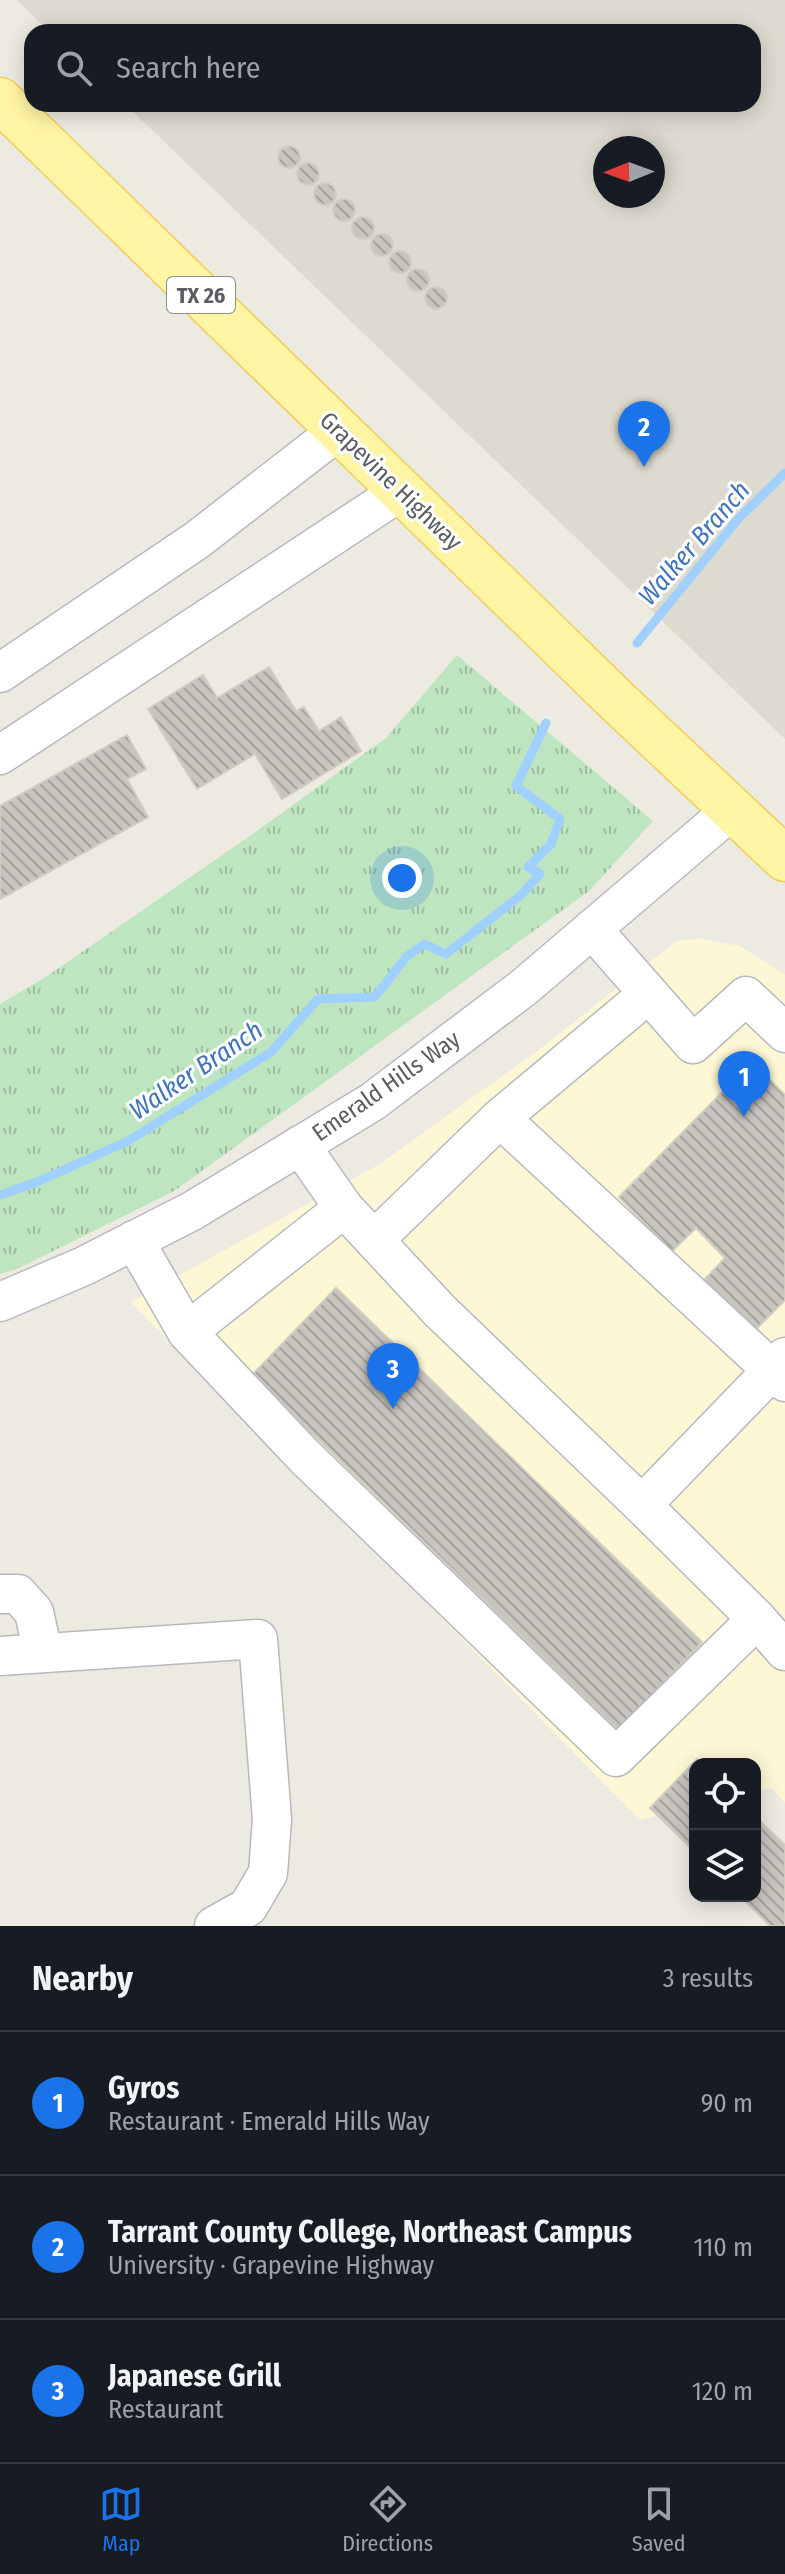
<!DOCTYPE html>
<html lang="en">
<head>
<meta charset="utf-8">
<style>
  body { margin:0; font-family:"Fira Sans Condensed",sans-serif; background:#242831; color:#f1f3f6 }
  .controls { position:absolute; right:24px; bottom:24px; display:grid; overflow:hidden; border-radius:16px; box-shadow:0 4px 20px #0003 }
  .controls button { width:72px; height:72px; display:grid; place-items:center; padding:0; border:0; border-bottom:2px solid #363941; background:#171b24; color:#f1f3f6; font:40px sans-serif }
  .compass { position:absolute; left:593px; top:136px; width:72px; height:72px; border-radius:50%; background:#171b24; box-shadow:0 4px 20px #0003; rotate:269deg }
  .you { position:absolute; left:402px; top:878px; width:28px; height:28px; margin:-20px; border:6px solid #fff; border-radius:50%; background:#1a73e8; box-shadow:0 0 0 12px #1a73e833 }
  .badge { display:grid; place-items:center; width:52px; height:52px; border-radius:50%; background:#1a73e8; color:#fff; font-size:26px; font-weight:700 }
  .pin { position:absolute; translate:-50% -66px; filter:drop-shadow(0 2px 4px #0008) }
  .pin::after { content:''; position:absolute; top:42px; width:28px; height:24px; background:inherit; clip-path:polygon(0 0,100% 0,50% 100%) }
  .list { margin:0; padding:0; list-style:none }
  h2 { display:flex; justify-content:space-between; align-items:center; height:104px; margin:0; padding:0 32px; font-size:34px }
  h2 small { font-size:26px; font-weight:400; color:#9ea1a6 }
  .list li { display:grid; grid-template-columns:52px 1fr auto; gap:24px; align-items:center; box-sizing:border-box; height:144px; padding:0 32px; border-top:2px solid #363941 }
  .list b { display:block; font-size:30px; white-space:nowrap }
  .list p { margin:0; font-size:26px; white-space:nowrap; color:#9ea1a6 }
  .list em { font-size:26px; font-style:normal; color:#9ea1a6 }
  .icon { flex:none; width:44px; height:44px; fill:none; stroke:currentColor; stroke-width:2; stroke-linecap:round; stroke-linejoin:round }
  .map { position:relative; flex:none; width:785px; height:1926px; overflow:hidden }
  .search { position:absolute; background:#171b24; box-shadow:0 4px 20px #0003; left:24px; right:24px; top:24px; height:88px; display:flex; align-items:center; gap:20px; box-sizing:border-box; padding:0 28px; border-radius:24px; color:#9ea1a6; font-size:30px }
  .sheet { height:536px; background:#171b24 }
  nav { display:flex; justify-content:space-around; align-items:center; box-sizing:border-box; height:112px; border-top:2px solid #363941; background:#171b24; font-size:22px; color:#9ea1a6 }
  nav a { display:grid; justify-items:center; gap:4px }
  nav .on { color:#1a73e8 }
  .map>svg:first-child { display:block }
  .commercial { fill:#fef7d6 }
  .education { fill:#dddacf; fill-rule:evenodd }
  .grass { fill:url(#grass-tufts) }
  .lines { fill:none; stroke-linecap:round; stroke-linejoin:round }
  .stream { stroke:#9fd0ff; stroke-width:9 }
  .building { fill:url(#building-back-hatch); stroke:#d1cdc0; stroke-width:2 }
  .minor-casing { stroke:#b7b9be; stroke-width:41 }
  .major-casing { stroke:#f1ce56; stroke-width:47 }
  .minor { stroke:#fff; stroke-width:38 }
  .major { stroke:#fff5a4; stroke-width:44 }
  .labels { text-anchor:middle; stroke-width:6; stroke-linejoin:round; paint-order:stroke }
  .shield { fill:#fff; stroke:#8c8e91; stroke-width:2 }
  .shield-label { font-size:22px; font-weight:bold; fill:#5a5d62 }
  .street-label { font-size:24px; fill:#5a5d62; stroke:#fff }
  .water-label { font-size:26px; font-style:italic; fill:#4074b9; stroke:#fff }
</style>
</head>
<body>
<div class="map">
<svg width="785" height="1926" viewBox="0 0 785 1926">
  <defs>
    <pattern id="grass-tufts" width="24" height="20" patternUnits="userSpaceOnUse" patternTransform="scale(2)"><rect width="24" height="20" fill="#bde5c0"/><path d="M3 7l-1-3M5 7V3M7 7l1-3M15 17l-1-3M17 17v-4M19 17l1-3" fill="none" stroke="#9dbd9f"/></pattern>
    <pattern id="building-back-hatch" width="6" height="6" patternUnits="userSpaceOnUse" patternTransform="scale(2)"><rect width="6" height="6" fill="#c8c5bf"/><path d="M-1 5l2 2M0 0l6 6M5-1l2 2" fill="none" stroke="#a5a39f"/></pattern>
  </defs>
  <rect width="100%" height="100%" fill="#edebe1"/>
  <path class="commercial" d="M 700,939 L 740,946 L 785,975 L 785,1803 L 772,1788 L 755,1792 L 755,1764 L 695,1764 L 695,1807 L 640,1820 L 131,1302 L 380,1164 L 540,1049 L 678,940 Z"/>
  <path class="education" d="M 17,0 L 785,0 L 785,739 L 125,104 L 753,104 L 753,32 L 50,32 ZM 605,148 L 653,148 L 653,196 L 605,196 Z"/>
  <path class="grass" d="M 457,655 L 653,821 L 589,891 L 174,1191 L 17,1269 L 0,1274 L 0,1004 L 46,977 L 254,833 L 386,738 Z"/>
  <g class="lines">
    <g class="stream">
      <path d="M 637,643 L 738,519 L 785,473"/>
      <path d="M 0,1195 L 37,1182 L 128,1141 L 271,1052 L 318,999 L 375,997 L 407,956 L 425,944 L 446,954 L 521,895 L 540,874 L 528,867 L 551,844 L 560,819 L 516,786 L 546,723"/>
    </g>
  </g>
  <g class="building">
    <circle cx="289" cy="157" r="11"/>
    <circle cx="308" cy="174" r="11"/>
    <circle cx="325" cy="194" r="11"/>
    <circle cx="344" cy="210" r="11"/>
    <circle cx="363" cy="228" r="11"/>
    <circle cx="382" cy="245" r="11"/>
    <circle cx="400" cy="262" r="11"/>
    <circle cx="418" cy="280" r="11"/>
    <circle cx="436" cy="298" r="11"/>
    <path d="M 269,667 L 296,711 L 304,707 L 319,731 L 341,717 L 361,751 L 282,799 L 255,754 L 197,789 L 148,709 L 203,675 L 217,698 Z"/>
    <path d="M 127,735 L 146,769 L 127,779 L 148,817 L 0,899 L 0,806 Z"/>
    <path d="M 752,1062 L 785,1095 L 785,1300 L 754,1331 L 704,1280 L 725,1258 L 696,1228 L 672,1251 L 619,1197 Z"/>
    <path d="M 336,1288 L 702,1642 L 618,1730 L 252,1375 Z"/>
    <path d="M 697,1759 L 702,1764 L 695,1764 L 695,1852 L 650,1808 Z"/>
    <path d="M 755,1816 L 785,1845 L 785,1926 L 770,1926 L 740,1896 L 755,1896 Z"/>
  </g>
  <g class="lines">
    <defs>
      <g id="minor">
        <path d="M 0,673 L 197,540 L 339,430"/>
        <path d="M 0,755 L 401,491"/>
        <path d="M 592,929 L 693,1044 L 746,996 L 785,1033"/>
        <path d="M 500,1118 L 648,994"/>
        <path d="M 300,1145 L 344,1208 L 374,1240 L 500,1118 L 785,1382"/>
        <path d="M 134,1240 L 187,1332 L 344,1208"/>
        <path d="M 374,1240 L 440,1311 L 642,1505"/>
        <path d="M 0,1302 L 84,1266 L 192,1211 L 372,1102 L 523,988 L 733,809"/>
        <path d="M 187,1332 L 304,1456 L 616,1757 L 757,1619"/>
        <path d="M 785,1357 L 642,1505 L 757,1619 L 785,1651"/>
        <path d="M 0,1594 L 18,1594 L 34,1612 L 43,1653"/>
        <path d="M 0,1656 L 258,1639 L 272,1819 L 268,1873 L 248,1907 L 214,1926"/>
      </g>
      <path id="major" d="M 0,100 L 616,700 L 785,859"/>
    </defs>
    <use href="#minor" class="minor-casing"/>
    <use href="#major" class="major-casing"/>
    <use href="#minor" class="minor"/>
    <use href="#major" class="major"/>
  </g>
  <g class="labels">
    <rect class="shield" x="167" y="277" width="68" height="36" rx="6"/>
    <g class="shield-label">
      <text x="201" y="303">TX 26</text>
    </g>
    <g class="street-label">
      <text transform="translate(391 481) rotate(44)" y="8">Grapevine Highway</text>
      <text transform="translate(386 1086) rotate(-35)" y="8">Emerald Hills Way</text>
    </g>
    <g class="water-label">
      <text transform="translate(694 543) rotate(-49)" y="9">Walker Branch</text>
      <text transform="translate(196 1070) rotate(-34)" y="9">Walker Branch</text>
    </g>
  </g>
</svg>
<div class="controls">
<button><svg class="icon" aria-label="locate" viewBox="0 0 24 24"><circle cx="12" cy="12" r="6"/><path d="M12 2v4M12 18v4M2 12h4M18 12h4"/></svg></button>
<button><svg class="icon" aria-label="layers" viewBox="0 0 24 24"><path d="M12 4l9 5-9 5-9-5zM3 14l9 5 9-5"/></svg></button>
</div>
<svg class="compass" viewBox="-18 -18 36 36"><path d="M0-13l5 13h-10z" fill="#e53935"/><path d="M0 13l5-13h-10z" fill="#9ea1a6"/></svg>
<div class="you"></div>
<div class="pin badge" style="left:744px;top:1117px">1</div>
<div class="pin badge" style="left:644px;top:467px">2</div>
<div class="pin badge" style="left:393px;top:1409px">3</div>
<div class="search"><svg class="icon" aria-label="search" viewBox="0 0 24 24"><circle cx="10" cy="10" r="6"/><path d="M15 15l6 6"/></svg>Search here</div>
</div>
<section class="sheet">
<h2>Nearby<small>3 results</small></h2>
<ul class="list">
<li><span class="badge">1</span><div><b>Gyros</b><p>Restaurant · Emerald Hills Way</p></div><em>90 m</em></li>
<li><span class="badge">2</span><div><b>Tarrant County College, Northeast Campus</b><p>University · Grapevine Highway</p></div><em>110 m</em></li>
<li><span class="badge">3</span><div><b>Japanese Grill</b><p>Restaurant</p></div><em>120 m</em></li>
</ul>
</section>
<nav>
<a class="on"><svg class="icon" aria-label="map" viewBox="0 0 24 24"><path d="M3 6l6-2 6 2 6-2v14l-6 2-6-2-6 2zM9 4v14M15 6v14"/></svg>Map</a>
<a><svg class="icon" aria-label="directions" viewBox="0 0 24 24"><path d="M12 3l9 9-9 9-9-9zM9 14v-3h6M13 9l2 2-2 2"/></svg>Directions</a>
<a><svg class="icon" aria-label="saved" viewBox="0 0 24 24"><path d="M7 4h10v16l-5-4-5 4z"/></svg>Saved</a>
</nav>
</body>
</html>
